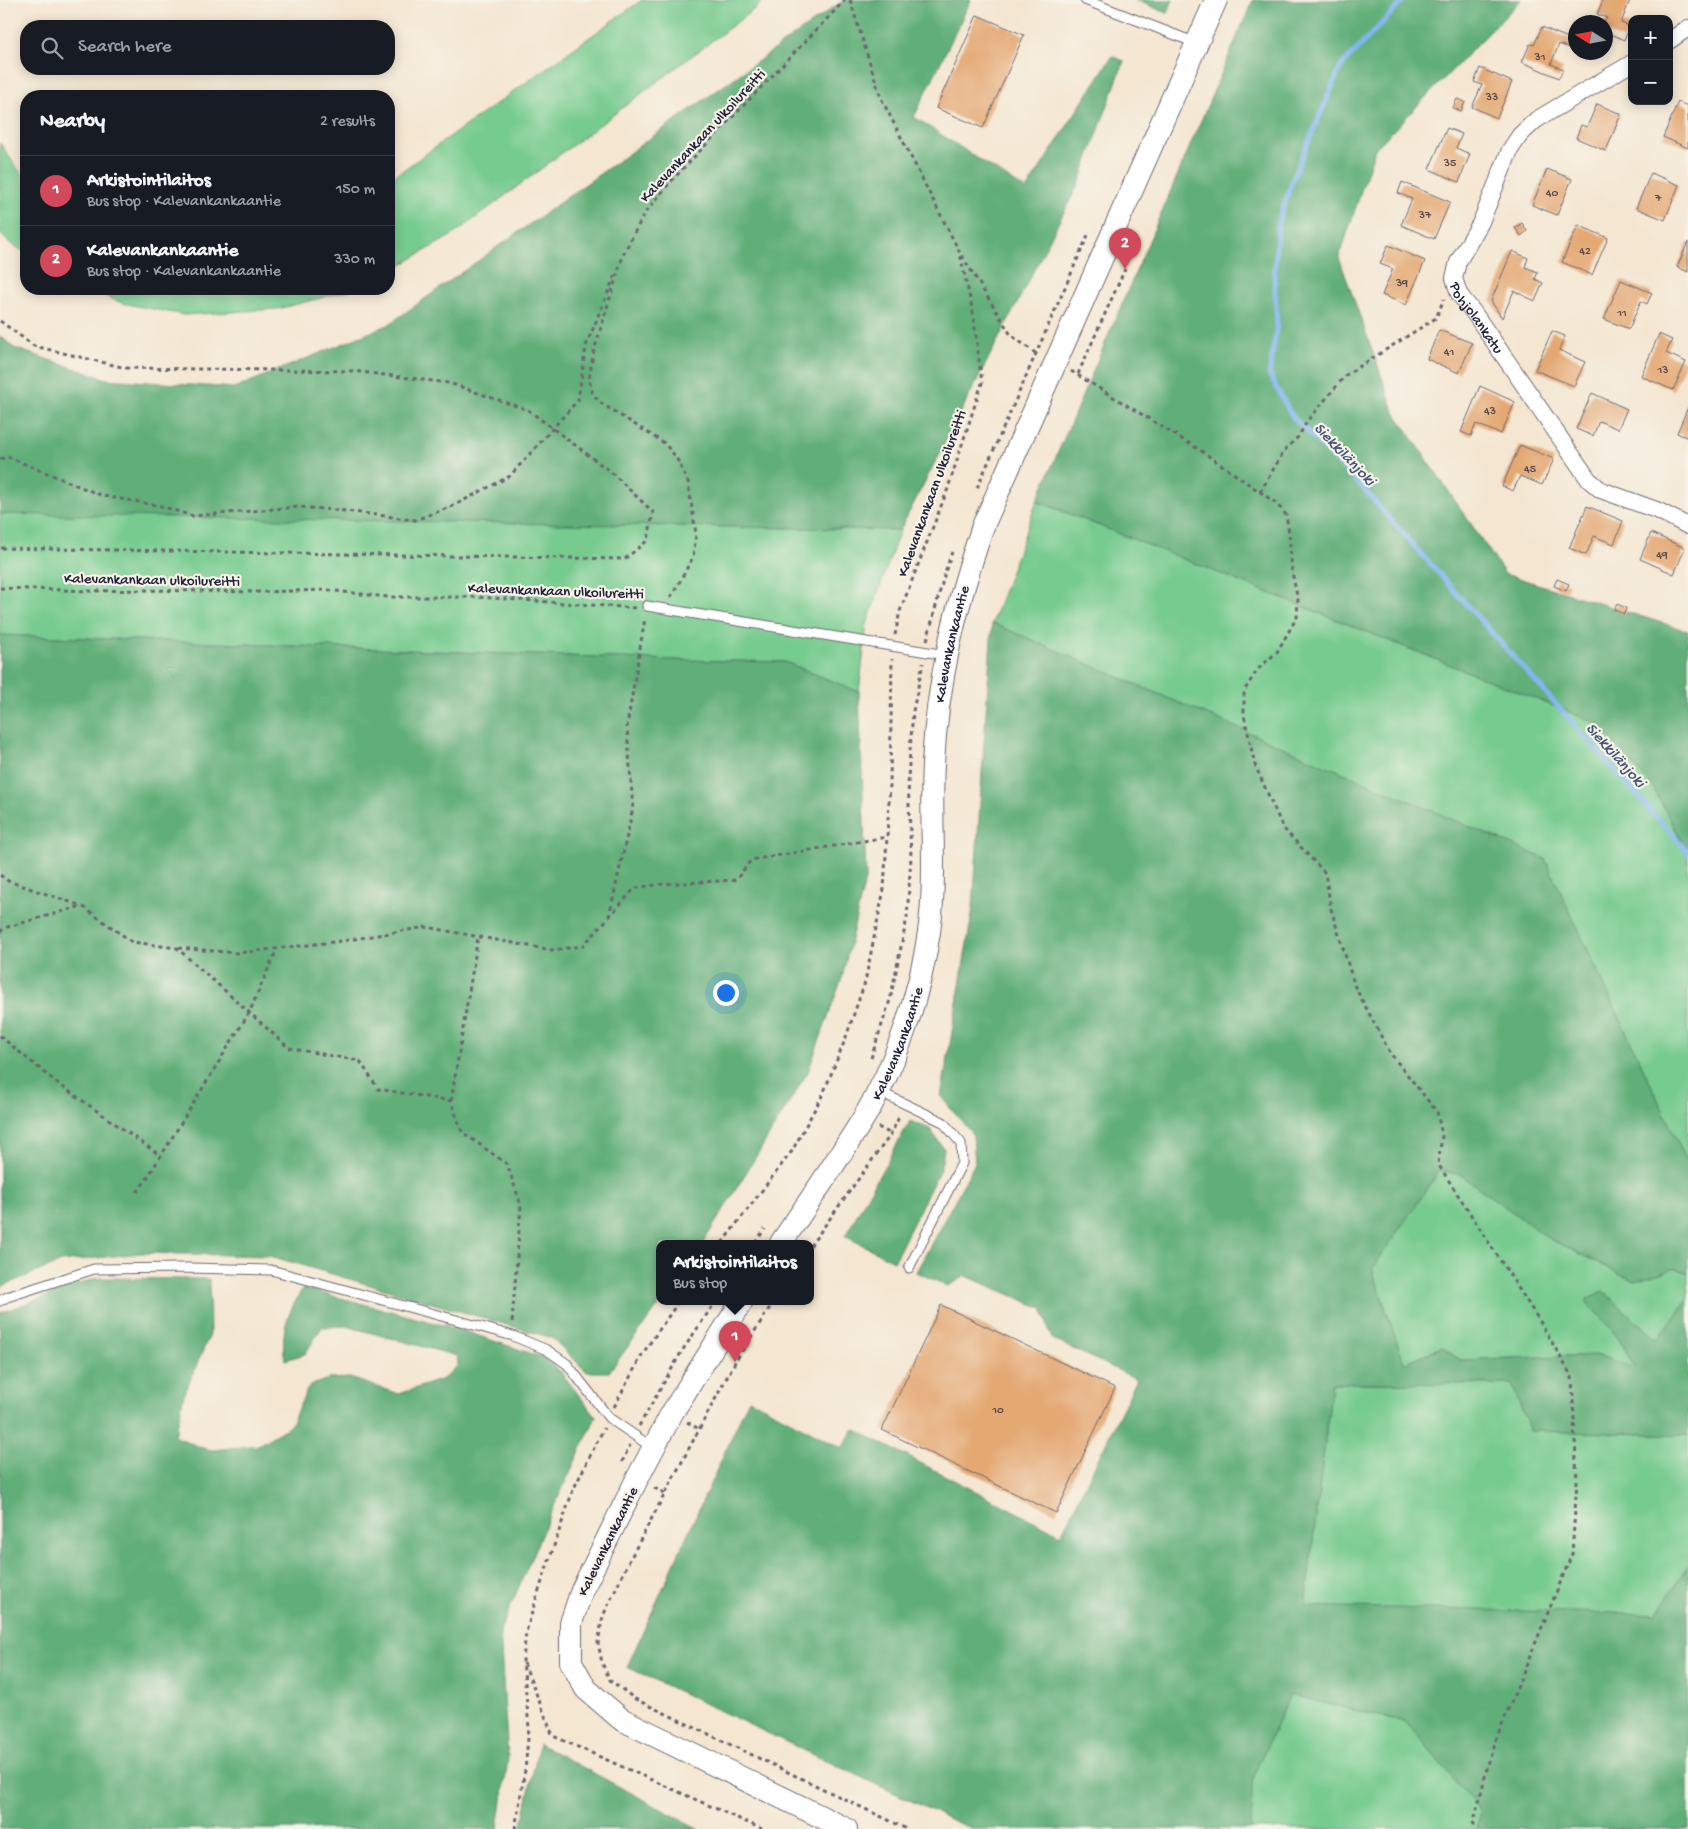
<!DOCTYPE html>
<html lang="en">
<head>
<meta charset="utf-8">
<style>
  body { margin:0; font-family:"Gochi Hand",sans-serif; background:#20242c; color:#f1f3f6 }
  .controls { position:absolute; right:15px; top:15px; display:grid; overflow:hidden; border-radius:10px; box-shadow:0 2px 12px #0003 }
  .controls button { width:45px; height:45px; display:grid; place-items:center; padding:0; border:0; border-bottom:1px solid #363941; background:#171b24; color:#f1f3f6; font:25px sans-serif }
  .compass { position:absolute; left:1568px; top:15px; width:45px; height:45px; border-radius:50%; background:#171b24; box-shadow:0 2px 12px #0003; rotate:281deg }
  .you { position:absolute; left:725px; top:992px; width:18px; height:18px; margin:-12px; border:4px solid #fff; border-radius:50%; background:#1a73e8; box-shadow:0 0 0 8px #1a73e833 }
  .badge { display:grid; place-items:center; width:32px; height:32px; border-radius:50%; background:#d1495b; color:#fff; font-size:16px; font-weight:700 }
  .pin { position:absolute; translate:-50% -41px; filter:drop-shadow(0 1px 2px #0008) }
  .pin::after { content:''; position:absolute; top:26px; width:18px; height:15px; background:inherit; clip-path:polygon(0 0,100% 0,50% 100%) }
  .popup { position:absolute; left:656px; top:1240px; width:158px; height:65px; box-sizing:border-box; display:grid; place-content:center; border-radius:10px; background:#171b24; filter:drop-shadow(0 1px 4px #0005); font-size:16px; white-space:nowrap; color:#9ea1a6 }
  .popup b { font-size:19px; color:#f1f3f6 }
  .popup::after { content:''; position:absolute; left:50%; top:100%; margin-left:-10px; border:10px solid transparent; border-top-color:#171b24 }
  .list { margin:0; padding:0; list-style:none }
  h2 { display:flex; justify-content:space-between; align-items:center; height:65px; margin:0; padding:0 20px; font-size:21px }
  h2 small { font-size:16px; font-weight:400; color:#9ea1a6 }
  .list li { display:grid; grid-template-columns:32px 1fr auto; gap:15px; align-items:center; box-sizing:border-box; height:70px; padding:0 20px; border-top:1px solid #363941 }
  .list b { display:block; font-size:19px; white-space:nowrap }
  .list p { margin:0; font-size:16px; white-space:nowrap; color:#9ea1a6 }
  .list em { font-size:16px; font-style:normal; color:#9ea1a6 }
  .icon { flex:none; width:28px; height:28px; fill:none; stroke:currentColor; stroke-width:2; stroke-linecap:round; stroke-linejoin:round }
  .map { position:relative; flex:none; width:1688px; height:1829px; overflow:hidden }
  .search { position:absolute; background:#171b24; box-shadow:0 2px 12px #0003; left:20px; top:20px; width:375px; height:55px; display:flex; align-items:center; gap:12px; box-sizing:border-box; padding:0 18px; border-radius:20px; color:#9ea1a6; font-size:19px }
  .panel { position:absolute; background:#171b24; box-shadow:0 2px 12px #0003; left:20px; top:90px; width:375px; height:205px; border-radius:20px }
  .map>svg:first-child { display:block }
  .green { fill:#76cb8e; stroke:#4c7664 }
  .forest { fill:#60af79; stroke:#41685a }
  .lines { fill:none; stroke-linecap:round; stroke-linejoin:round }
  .stream { stroke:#82b6f0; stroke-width:5 }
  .building { fill:#e4a873 }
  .lane-casing { stroke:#6c6770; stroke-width:11 }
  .street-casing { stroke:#6c6770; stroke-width:18 }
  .secondary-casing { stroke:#6c6770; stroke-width:24 }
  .path { stroke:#6c6770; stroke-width:3; stroke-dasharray:4 4; stroke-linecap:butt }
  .lane { stroke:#fff; stroke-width:9 }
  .street { stroke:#fff; stroke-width:16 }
  .secondary { stroke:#fff; stroke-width:22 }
  .labels { text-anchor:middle; stroke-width:4.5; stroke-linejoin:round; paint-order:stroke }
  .number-label { font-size:12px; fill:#524449 }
  .street-label { font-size:15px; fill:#22223b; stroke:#f7f3e8 }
  .water-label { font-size:16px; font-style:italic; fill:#44567a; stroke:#f7f3e8 }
</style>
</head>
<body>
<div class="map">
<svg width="1688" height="1829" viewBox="0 0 1688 1829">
  <rect width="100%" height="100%" fill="#f7f3e8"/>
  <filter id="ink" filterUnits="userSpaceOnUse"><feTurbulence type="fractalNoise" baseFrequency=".02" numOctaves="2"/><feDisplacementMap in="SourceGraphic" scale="10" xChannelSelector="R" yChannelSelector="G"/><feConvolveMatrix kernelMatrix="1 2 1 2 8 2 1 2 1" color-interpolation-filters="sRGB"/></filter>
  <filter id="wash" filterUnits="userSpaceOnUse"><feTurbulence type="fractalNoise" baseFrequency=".0096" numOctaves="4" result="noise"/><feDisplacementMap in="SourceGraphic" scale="20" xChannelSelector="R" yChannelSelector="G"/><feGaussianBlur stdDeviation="1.12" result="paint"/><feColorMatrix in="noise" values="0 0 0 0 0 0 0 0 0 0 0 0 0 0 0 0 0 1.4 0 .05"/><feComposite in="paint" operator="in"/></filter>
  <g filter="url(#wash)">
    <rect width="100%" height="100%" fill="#f4e6d1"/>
    <g class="green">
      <path d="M 642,0 L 763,0 L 757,7 L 454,234 L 389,272 L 389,180 Z"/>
      <path d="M 0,143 L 16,167 L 26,178 L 26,253 L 7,241 L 0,233 Z"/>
      <path d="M 88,289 L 355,289 L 278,309 L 184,315 L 122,303 Z"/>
      <path d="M 1037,501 L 1597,723 L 1652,786 L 1688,852 L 1688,1164 L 1545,859 L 992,623 Z"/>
      <path d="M 0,513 L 900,530 L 867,624 L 859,692 L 785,662 L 673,660 L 0,635 Z"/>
      <path d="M 1440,1170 L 1461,1175 L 1550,1239 L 1635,1281 L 1676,1268 L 1688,1273 L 1688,1299 L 1657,1340 L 1603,1291 L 1585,1300 L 1619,1338 L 1636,1369 L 1596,1355 L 1460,1360 L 1441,1347 L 1404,1363 L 1372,1268 Z"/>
      <path d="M 1332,1383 L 1512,1384 L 1530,1431 L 1688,1435 L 1688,1565 L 1657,1614 L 1305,1607 Z"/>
      <path d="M 1290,1695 L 1406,1722 L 1481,1812 L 1477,1829 L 1251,1829 L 1252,1778 Z"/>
    </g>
    <g class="forest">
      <path d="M 844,0 L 971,0 L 914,117 L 1026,190 L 1112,56 L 1124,61 L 1080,181 L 900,530 L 0,514 L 0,336 L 14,348 L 106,379 L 235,388 L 388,325 Z"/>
      <path d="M 1136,0 L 1173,0 L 1167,13 Z"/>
      <path d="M 1253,0 L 1521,0 L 1375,149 L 1339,258 L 1394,411 L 1505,574 L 1688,631 L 1688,852 L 1652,786 L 1597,723 L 1037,501 Z"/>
      <path d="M 992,623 L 1545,859 L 1688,1164 L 1688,1273 L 1676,1268 L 1635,1281 L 1550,1239 L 1461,1175 L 1440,1170 L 1372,1269 L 1404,1363 L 1442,1347 L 1460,1360 L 1596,1355 L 1635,1368 L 1619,1338 L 1585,1300 L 1603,1291 L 1657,1340 L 1688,1299 L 1688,1435 L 1530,1431 L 1512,1384 L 1332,1383 L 1305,1606 L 1657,1614 L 1688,1565 L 1688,1829 L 1477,1829 L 1481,1812 L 1406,1722 L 1290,1695 L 1252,1778 L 1251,1829 L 971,1829 L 627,1667 L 749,1399 L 842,1448 L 854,1429 L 1061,1535 L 1137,1379 L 1052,1339 L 1042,1308 L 966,1276 L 948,1286 L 916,1272 L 975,1163 L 973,1135 L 941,1097 L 973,908 Z"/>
      <path d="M 0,635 L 673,660 L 785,662 L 859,692 L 866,876 L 842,978 L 808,1072 L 703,1243 L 660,1243 L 660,1301 L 662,1301 L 609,1372 L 587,1372 L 552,1338 L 270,1256 L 141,1253 L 61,1262 L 0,1287 Z"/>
      <path d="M 910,1121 L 930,1129 L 944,1149 L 941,1167 L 894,1261 L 845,1236 Z"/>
      <path d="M 96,1278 L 209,1279 L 210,1334 L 184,1394 L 175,1436 L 202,1448 L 213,1450 L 258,1445 L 290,1426 L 309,1386 L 328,1379 L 350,1378 L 399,1394 L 443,1379 L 458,1365 L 457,1356 L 346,1326 L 322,1327 L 305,1354 L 285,1360 C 280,1330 288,1314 303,1288 L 458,1329 L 542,1357 L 560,1371 L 596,1417 L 548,1519 L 500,1631 L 508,1759 L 498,1829 L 0,1829 L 0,1313 Z"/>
      <path d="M 539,1744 L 699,1829 L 521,1829 Z"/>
    </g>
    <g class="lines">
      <path class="stream" d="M 1404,0 L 1341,66 L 1294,175 L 1278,223 L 1274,278 L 1277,324 L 1269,374 L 1292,416 L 1358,483 L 1688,852"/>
    </g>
    <g id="blocks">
      <g class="building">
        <path d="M 1603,0 L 1630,0 L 1621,23 L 1630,26 L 1624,40 L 1606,32 L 1604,22 L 1607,18 L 1597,14 Z"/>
        <path d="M 977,15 L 1024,35 L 983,128 L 936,108 Z"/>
        <path d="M 1542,27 L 1575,41 L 1571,49 L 1559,44 L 1551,64 L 1563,69 L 1559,78 L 1522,62 L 1530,44 L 1534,45 Z"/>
        <path d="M 1480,68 L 1512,82 L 1497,118 L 1472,107 L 1482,85 L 1474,82 Z"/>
        <path d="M 1457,99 L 1465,102 L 1461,111 L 1453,108 Z"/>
        <path d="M 1678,102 L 1688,106 L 1688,148 L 1663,137 Z"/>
        <path d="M 1597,104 L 1621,114 L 1606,151 L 1576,138 L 1581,125 L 1587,127 Z"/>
        <path d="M 1447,128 L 1462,134 L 1456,148 L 1470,154 L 1459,182 L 1429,169 Z"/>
        <path d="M 1547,169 L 1572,179 L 1557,215 L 1532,205 Z"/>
        <path d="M 1651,173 L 1679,185 L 1665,220 L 1636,208 Z"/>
        <path d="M 1402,182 L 1450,202 L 1434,239 L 1401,225 L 1412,199 L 1398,193 Z"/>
        <path d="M 1522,223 L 1527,231 L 1521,236 L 1515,228 Z"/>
        <path d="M 1578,225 L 1608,238 L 1592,275 L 1562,262 Z"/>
        <path d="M 1688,242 L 1688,272 L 1677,267 Z"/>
        <path d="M 1388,245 L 1425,261 L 1406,305 L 1382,295 L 1393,269 L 1380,264 Z"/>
        <path d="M 1512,251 L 1528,258 L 1525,267 L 1538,272 L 1535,279 L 1543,283 L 1535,301 L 1514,291 L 1502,318 L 1491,301 Z"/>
        <path d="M 1621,280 L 1652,293 L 1647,304 L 1641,301 L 1629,329 L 1604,319 Z"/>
        <path d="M 1439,330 L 1472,343 L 1459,373 L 1427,359 Z"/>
        <path d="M 1552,331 L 1565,336 L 1559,350 L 1585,362 L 1574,386 L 1535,370 Z"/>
        <path d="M 1659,334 L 1672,340 L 1666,353 L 1686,362 L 1673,390 L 1641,376 Z"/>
        <path d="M 1480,386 L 1515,402 L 1501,434 L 1476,424 L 1471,436 L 1461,432 Z"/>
        <path d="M 1592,393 L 1627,409 L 1618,429 L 1599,421 L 1593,436 L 1576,429 Z"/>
        <path d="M 1688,407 L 1688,438 L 1677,433 Z"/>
        <path d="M 1520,445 L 1554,459 L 1542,485 L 1520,476 L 1513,491 L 1502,486 Z"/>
        <path d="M 1587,506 L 1623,521 L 1614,544 L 1594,536 L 1586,555 L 1569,548 Z"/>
        <path d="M 1651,533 L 1685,548 L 1674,574 L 1640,559 Z"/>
        <path d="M 1557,579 L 1569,584 L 1566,591 L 1554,586 Z"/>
        <path d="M 1617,604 L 1626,608 L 1624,614 L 1614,610 Z"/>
        <path d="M 941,1305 L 1115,1388 L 1056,1513 L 882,1430 Z"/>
      </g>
    </g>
  </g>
  <g filter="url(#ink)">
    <use href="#blocks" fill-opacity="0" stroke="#6c6770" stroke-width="1"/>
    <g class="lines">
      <defs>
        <g id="lane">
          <path d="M 1085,0 L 1196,43"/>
          <path d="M 647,606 L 946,655"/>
          <path d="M 878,1091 L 943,1122 L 961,1143 L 962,1163 L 909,1268"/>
          <path d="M 0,1301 L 7,1297 L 94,1269 L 188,1268 L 271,1270 L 460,1321 L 513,1336 L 547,1350 L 567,1364 L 609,1418 L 653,1448"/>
        </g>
        <g id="street">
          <path d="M 1669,41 L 1688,28"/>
          <path id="s1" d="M 1632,63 L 1536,120 L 1520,135 L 1510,150 L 1481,222 L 1458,262 L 1454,278 L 1459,294 L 1474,313 L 1589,480 L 1601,490 L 1659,511 L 1688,526"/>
        </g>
        <g id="secondary">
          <path id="s2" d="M 781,1243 C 809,1202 837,1161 863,1119 C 896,1066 920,994 929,932 C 937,877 930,820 933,764 C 937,681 956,605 983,526 L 1216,0"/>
          <path d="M 742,1301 L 672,1413 L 637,1479 L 582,1590 L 571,1623 L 571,1662 L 586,1689 L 621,1719 L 846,1829"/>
        </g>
      </defs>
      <use href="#lane" class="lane-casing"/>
      <use href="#street" class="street-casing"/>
      <use href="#secondary" class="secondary-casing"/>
      <g class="path">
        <path d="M 850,0 L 881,98 L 959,251 L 1011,335 L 1038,355"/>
        <path d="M 0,321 L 34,346 L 126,368 L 353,371 L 449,383 L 528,410 L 611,472 L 653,512 L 648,540 L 625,559 L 0,548"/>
        <path d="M 1071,371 L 1200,450 L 1276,503 L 1286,515 L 1289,533 L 1292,572 L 1298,600 L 1297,617 L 1277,652 L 1258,669 L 1244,691 L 1244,715 L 1255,765 L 1283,828 L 1325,873 L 1331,909 L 1355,987 L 1390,1053 L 1437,1112 L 1442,1136 L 1438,1164 L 1539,1320 L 1572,1377 L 1577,1481 L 1572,1554 L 1492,1749 L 1472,1829"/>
        <path d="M 1078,374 L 1125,269"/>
        <path d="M 0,459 L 8,457 L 103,496 L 157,505 L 193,516 L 298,507 L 346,511 L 415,520 L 453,506 L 510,476 L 578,400 L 586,346 L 615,275"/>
        <path d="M 977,488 L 1088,235"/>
        <path d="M 1260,492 L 1284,451 L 1298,437 L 1308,420 L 1346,375 L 1436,318 L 1444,299"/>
        <path d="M 0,588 L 91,591 L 144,590 L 256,592 L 327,590 L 387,597 L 477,597 L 636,608"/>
        <path d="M 670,597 L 673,594 L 693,557 L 696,534 L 688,482 L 676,457 L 664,443 L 599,402 L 592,392 L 589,379 L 593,354 L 623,255 L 644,214 L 672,180 L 845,0"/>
        <path d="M 895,635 L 900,611 L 947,491 L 982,383 L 973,312 L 960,254"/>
        <path d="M 927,640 L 945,572 L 952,552"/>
        <path d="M 0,875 L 8,881 L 82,906"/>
        <path d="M 609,917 L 633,808 L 627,726 L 645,618"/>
        <path d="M 0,932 L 4,928 L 82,906 L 132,942 L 177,948 L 289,1048 L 360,1061 L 378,1089 L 451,1101 L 462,1132 L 507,1164 L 521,1205 L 512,1323"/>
        <path d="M 178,948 L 238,953 L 342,941 L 426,927 L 551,950 L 583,946 L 635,888 L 663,884 L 736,880 L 751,860 L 887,837"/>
        <path d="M 0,1036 L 56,1082 L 161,1156"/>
        <path d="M 871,1058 L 890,1000 L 907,918 L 911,857 L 908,778 L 913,711 L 923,663"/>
        <path d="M 451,1101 L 478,937"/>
        <path d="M 878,1127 L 891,1134"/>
        <path d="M 137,1192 L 146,1180 L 249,1013 L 277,949"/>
        <path d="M 722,1243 L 792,1151 L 823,1094 L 845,1040 L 865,982 L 884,889 L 890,785 L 892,659"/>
        <path d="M 755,1243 L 765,1229"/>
        <path d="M 810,1246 L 891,1134 L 900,1115"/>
        <path d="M 774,1301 L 735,1362 L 628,1563 L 603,1616 L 598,1642 L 602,1663 L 610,1680 L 635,1699 L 907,1829"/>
        <path d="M 614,1407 L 643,1353 L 679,1301"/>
        <path d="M 687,1422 L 699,1429"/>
        <path d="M 639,1426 L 682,1351 L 716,1301"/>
        <path d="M 622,1462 L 630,1445"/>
        <path d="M 654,1488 L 665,1493"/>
        <path d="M 524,1663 L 553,1736 L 762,1829"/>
        <path d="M 515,1829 L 525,1770 L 529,1728 L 523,1660 L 526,1632 L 537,1596 L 573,1490 L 604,1428"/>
      </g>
      <use href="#lane" class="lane"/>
      <use href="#street" class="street"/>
      <use href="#secondary" class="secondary"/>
    </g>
  </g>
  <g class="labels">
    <g class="number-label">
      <text x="1540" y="60">31</text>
      <text x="1492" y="100">33</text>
      <text x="1450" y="166">35</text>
      <text x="1552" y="196">40</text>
      <text x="1658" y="201">7</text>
      <text x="1425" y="218">37</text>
      <text x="1585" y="254">42</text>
      <text x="1402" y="286">39</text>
      <text x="1622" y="316">11</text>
      <text x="1449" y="355">41</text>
      <text x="1663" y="373">13</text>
      <text x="1490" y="414">43</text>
      <text x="1530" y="472">45</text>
      <text x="1662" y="558">49</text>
      <text x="998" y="1413">10</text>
    </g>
    <g class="street-label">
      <text transform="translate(702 135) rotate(-47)" y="5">Kalevankankaan ulkoilureitti</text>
      <text dy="5" stroke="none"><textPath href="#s1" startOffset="338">Pohjolankatu</textPath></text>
      <text transform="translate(931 493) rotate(-70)" y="5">Kalevankankaan ulkoilureitti</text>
      <text transform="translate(152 579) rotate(1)" y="5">Kalevankankaan ulkoilureitti</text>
      <text transform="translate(556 590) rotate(2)" y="5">Kalevankankaan ulkoilureitti</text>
      <text dy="5" stroke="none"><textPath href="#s2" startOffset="638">Kalevankankaantie</textPath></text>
      <text dy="5" stroke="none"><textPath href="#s2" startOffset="232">Kalevankankaantie</textPath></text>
      <text transform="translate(607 1541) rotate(-64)" y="5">Kalevankankaantie</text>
    </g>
    <g class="water-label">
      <text transform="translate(1346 453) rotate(46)" y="6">Siekkilänjoki</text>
      <text transform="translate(1617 754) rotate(48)" y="6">Siekkilänjoki</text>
    </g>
  </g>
</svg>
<div class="controls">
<button>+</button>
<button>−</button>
</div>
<svg class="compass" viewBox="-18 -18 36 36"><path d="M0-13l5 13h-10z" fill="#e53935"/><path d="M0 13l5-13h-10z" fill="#9ea1a6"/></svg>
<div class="you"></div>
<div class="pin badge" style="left:735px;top:1362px">1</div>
<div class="popup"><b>Arkistointilaitos</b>Bus stop</div>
<div class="pin badge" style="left:1125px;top:269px">2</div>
<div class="search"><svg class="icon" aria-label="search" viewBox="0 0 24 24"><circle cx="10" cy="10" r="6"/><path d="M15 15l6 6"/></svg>Search here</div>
<section class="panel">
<h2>Nearby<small>2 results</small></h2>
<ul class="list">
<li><span class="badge">1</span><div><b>Arkistointilaitos</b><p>Bus stop · Kalevankankaantie</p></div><em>150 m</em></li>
<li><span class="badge">2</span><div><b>Kalevankankaantie</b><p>Bus stop · Kalevankankaantie</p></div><em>330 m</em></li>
</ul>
</section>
</div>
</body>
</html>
